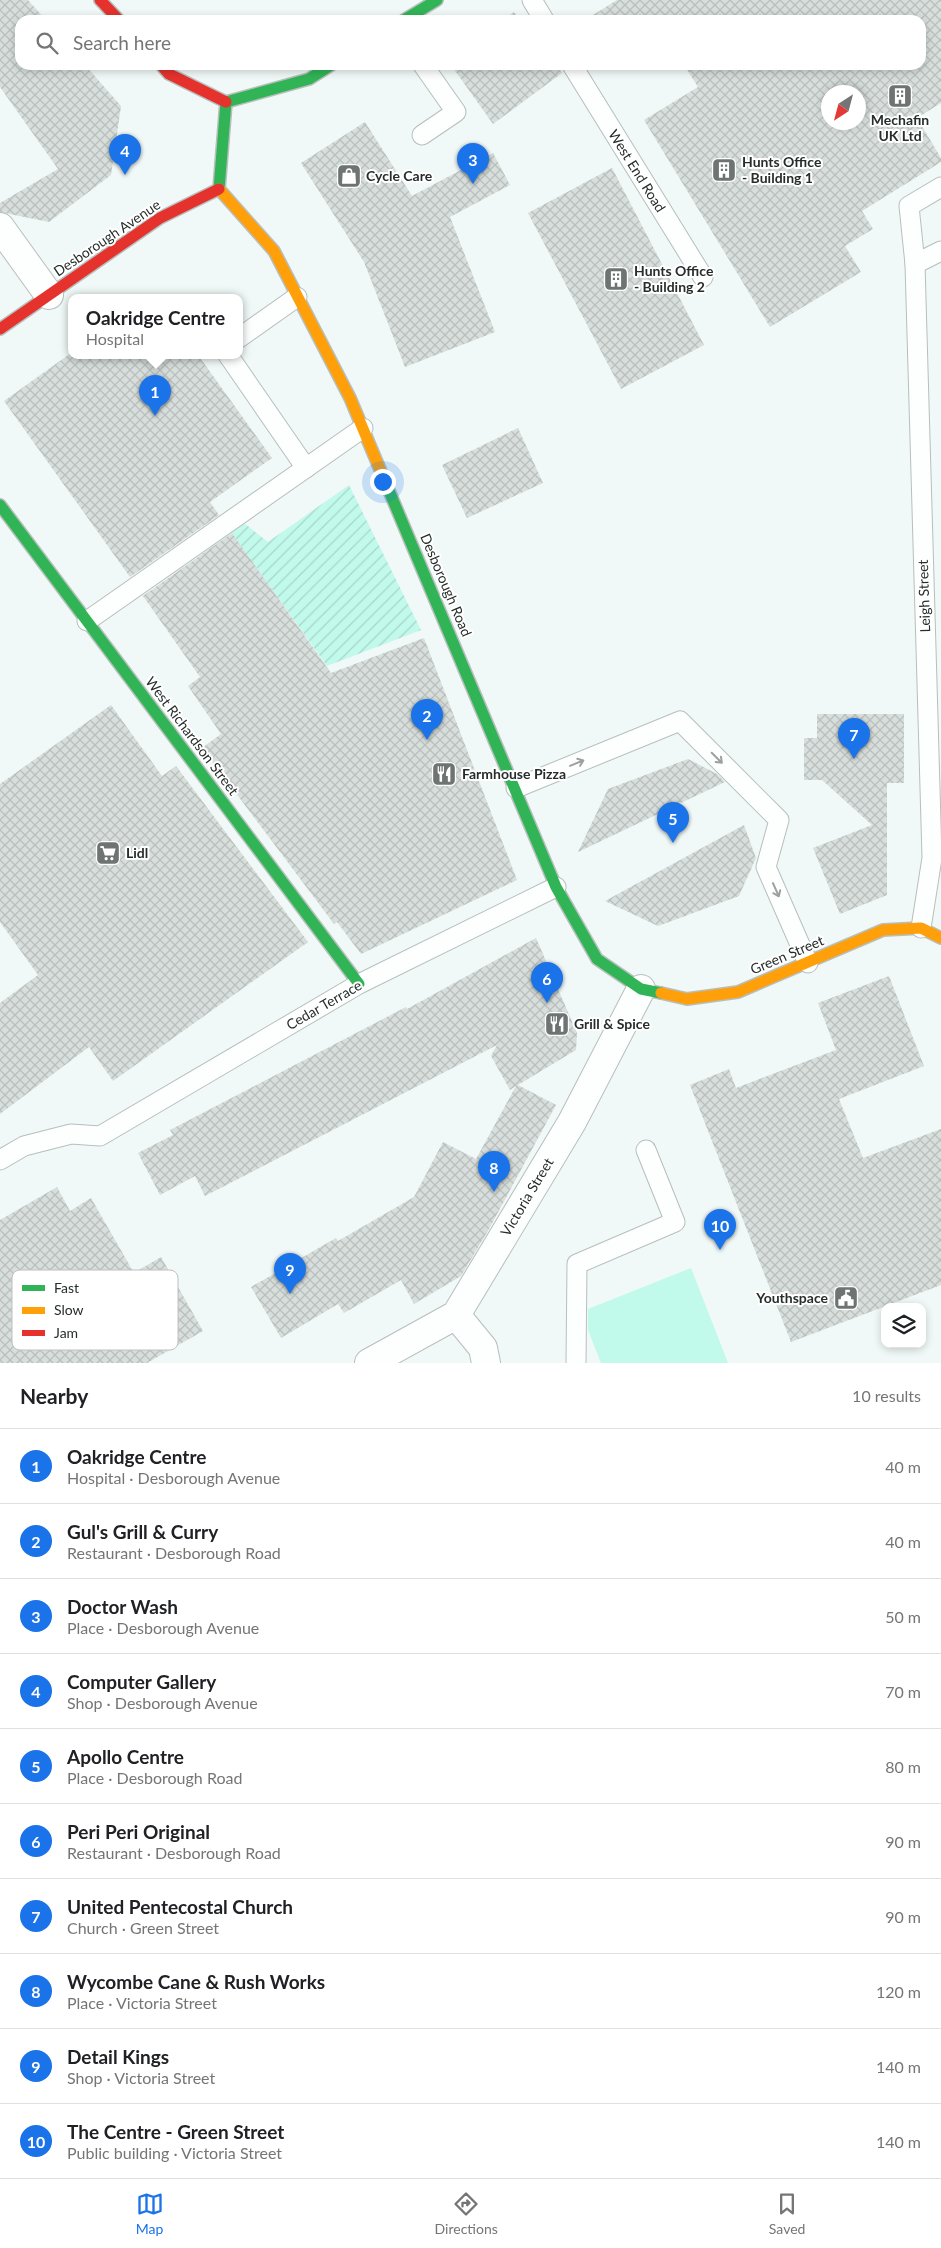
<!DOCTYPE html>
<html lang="en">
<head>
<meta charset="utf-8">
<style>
  body { margin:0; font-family:Lato,sans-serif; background:#f6f6f6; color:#202124 }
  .controls { position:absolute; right:15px; bottom:15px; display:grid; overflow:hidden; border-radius:10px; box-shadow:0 2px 8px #0003 }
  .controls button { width:45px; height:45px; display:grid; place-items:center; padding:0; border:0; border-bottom:1px solid #e0e0e0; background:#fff; color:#202124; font:25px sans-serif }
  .compass { position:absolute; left:821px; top:85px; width:45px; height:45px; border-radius:50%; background:#fff; box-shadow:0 2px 8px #0003; rotate:216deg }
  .you { position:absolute; left:382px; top:481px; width:18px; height:18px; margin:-12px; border:4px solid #fff; border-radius:50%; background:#1a73e8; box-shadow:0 0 0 8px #1a73e833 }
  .badge { display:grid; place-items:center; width:32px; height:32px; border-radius:50%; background:#1a73e8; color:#fff; font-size:16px; font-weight:700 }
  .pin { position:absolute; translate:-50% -41px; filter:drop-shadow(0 1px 2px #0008) }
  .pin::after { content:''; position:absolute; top:26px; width:18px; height:15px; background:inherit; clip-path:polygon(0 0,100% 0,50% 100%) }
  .popup { position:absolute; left:68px; top:294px; width:175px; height:65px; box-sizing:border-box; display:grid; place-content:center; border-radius:10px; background:#fff; filter:drop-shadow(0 1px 4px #0005); font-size:16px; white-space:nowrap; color:#757577 }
  .popup b { font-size:19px; color:#202124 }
  .popup::after { content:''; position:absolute; left:50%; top:100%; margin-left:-10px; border:10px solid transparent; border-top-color:#fff }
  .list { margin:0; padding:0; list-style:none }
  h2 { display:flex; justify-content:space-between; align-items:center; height:65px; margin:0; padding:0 20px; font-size:21px }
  h2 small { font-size:16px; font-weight:400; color:#757577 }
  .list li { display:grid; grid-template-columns:32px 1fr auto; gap:15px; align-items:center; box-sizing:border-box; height:75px; padding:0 20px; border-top:1px solid #e0e0e0 }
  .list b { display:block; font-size:19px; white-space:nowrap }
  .list p { margin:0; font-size:16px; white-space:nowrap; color:#757577 }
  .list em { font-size:16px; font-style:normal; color:#757577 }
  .icon { flex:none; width:28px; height:28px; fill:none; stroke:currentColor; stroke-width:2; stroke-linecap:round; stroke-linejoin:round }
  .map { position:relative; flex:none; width:941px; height:1363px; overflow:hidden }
  .search { position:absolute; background:#fff; box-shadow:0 2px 8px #0003; left:15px; right:15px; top:15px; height:55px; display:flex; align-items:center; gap:12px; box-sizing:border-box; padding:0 18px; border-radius:15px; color:#757577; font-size:19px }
  .sheet { height:815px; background:#fff }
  nav { display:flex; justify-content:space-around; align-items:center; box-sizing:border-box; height:70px; border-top:1px solid #e0e0e0; background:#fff; font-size:14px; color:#757577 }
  nav a { display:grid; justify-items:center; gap:2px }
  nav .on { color:#1a73e8 }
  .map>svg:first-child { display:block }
  .green { fill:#c1f9ea }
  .garden { fill:url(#garden-furrows) }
  .building { fill:url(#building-cross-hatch); fill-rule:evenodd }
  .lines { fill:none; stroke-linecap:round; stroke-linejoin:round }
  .lane-casing { stroke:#b7bfbd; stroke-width:21 }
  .street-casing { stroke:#b7bfbd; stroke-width:30 }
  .fast-casing { stroke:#b7bfbd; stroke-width:14 }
  .slow-casing { stroke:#b7bfbd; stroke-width:14 }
  .jam-casing { stroke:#b7bfbd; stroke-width:14 }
  .lane { stroke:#fdfefe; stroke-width:19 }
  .street { stroke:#fdfefe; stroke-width:28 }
  .fast { stroke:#30b455; stroke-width:11 }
  .slow { stroke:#ff9f0a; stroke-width:11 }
  .jam { stroke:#e5322d; stroke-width:11 }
  .oneway { stroke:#9ca09f }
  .labels { text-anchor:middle; stroke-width:4; stroke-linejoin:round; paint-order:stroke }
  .poi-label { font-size:14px; font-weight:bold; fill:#262d2b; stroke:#fff; text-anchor:start }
  .street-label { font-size:14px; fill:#262d2b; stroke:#fff }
  .key { fill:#fff; stroke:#bec0bf; stroke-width:1 }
  .key-label { font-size:14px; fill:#262d2b }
</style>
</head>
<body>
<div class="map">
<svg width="941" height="1363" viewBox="0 0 941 1363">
  <defs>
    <pattern id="garden-furrows" width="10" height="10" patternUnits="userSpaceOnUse" patternTransform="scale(1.25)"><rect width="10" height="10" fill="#c1f9ea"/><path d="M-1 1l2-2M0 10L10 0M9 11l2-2" fill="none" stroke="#a6d6c9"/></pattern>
    <pattern id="building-cross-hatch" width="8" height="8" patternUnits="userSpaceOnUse" patternTransform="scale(1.25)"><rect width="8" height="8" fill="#d7dedc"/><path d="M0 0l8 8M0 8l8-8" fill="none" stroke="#b8bfbd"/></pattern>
  </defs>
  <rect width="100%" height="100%" fill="#f0f9f7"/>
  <path class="green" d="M 691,1268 L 728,1363 L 601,1363 L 588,1330 L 588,1309 Z"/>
  <path class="garden" d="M 349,485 L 421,630 L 327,666 L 231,532 L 244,523 L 268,542 Z"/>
  <g class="building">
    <path d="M 0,0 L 28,0 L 46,20 L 20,20 L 20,65 L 85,65 L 121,106 L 111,175 L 49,222 L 0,212 L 0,203 L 58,169 L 0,87 Z"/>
    <path d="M 617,0 L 941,0 L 941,103 L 917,118 L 941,158 L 941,162 L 862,211 L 873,229 L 845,246 L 861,272 L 770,327 L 644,120 L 698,87 L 684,65 L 921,65 L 921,20 L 585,20 ZM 828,92 L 858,92 L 858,122 L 828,122 Z"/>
    <path d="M 514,12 L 519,20 L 503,20 Z"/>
    <path d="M 451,65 L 557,65 L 562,73 L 493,124 Z"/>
    <path d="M 365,122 L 412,196 L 493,153 L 510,185 L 450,217 L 495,332 L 405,367 L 364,262 L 301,163 Z"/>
    <path d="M 612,168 L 704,345 L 621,389 L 528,213 Z"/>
    <path d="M 71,353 L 198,355 L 272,458 L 210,502 L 219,515 L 130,577 L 4,401 Z"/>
    <path d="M 518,428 L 543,483 L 467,518 L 442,465 Z"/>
    <path d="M 232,533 L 331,673 L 424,638 L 517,880 L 361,954 L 337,922 L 334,924 L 202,748 L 221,734 L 188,686 L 200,677 L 143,596 Z"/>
    <path d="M 111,705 L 162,776 L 176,766 L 308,942 L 113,1081 L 89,1047 L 0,1114 L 0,1003 L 38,975 L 0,922 L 0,784 Z"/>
    <path d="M 817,714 L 904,714 L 904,783 L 887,783 L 887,895 L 840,914 L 813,848 L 872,825 L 822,780 L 804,780 L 804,738 L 817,738 Z"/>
    <path d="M 688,759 L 717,774 L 725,782 L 578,852 L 608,789 Z"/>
    <path d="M 744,825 L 756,858 L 739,896 L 658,926 L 605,901 Z"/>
    <path d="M 536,938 L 577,1033 L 576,1050 L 518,1085 L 556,1105 L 489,1229 L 461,1276 L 414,1304 L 401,1280 L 344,1313 L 338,1304 L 281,1338 L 251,1287 L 336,1238 L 338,1241 L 414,1197 L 443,1142 L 476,1159 L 516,1086 L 510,1090 L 491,1056 L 497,1045 L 205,1196 L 195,1176 L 160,1195 L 138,1153 L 173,1135 L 170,1130 L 406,1007 L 407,1009 Z"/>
    <path d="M 889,976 L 924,1066 L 839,1099 L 863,1158 L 941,1129 L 941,1285 L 791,1342 L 690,1085 L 729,1069 L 736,1088 L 836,1050 L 818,1003 Z"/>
    <path d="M 57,1187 L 70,1211 L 91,1198 L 134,1273 L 161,1257 L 203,1331 L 147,1363 L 0,1363 L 0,1220 Z"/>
  </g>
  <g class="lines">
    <defs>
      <g id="lane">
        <path d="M 532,0 L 544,20"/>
        <path d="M 572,65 L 703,277"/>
        <path d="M 422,135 L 456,112 L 423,65"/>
        <path d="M 915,264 L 941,251"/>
        <path d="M 239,338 L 297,297"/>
        <path d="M 228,355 L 306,468"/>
        <path d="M 87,621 L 363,428"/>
        <path d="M 516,788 L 680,721 L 779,820 L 766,867 L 808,963"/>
        <path d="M 921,928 L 932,858 L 915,264 L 909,206 L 941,187"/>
        <path d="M 0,1160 L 24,1146 L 71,1134 L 100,1136 L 359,984 L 556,887"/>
        <path d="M 576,1363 L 577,1264 L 675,1222 L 646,1150"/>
      </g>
      <g id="street">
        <path d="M 0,227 L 49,295"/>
        <path d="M 456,1315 L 483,1348 L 486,1363"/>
        <path d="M 369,1363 L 456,1315 L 572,1122 L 641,989"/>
      </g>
      <g id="fast">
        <path d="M 404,20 L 437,0"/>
        <path d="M 226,102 L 309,79 L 331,65"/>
        <path d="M 219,189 L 226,102"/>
        <path d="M 387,486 L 556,887 L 597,959 L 641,989 L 661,993"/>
        <path d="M 0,505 L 359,984"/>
      </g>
      <g id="slow">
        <path d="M 219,189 L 274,251 L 350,398 L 387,486"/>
        <path d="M 661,993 L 687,999 L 738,992 L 883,930 L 921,928 L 941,938"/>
      </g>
      <g id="jam">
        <path d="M 100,0 L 119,20"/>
        <path d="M 161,65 L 169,74 L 226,102"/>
        <path d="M 0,329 L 160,218 L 219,189"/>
      </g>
    </defs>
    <use href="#lane" class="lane-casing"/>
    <use href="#street" class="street-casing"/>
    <use href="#fast" class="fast-casing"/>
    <use href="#slow" class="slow-casing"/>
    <use href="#jam" class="jam-casing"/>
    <use href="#lane" class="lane"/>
    <use href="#street" class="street"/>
    <use href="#fast" class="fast"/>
    <use href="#slow" class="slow"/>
    <use href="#jam" class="jam"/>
  </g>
  <defs><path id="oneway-shaft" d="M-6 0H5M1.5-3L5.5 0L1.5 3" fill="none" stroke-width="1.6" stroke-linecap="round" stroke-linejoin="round" transform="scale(1.25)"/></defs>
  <g class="oneway">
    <use href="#oneway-shaft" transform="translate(717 758) rotate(45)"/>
    <use href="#oneway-shaft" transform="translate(577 763) rotate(-22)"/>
    <use href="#oneway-shaft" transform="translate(776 890) rotate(66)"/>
  </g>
  <defs>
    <symbol id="building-square" viewBox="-11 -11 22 22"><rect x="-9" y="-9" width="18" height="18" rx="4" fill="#6d7472" stroke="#fff"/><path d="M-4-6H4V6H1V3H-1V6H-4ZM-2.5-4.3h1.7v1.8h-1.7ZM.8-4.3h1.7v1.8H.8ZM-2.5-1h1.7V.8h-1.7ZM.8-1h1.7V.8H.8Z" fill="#fff"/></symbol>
    <symbol id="shop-square" viewBox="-11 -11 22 22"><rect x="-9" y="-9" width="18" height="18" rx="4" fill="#6d7472" stroke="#fff"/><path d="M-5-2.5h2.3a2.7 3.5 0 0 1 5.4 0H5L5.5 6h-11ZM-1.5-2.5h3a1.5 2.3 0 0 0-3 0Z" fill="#fff"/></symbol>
    <symbol id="restaurant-square" viewBox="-11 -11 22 22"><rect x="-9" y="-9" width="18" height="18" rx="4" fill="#6d7472" stroke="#fff"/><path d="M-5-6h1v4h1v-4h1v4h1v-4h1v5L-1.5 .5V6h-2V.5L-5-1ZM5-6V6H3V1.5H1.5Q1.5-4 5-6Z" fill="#fff"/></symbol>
    <symbol id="supermarket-square" viewBox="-11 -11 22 22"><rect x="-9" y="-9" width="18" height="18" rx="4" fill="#6d7472" stroke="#fff"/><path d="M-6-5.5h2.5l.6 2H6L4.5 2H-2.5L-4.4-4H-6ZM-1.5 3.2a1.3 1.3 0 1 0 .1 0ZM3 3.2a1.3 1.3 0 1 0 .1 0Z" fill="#fff"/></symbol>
    <symbol id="civic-square" viewBox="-11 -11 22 22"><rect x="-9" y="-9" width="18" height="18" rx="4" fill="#6d7472" stroke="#fff"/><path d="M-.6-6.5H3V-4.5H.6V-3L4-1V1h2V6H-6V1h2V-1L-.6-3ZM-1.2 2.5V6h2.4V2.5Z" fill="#fff"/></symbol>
  </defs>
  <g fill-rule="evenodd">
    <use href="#building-square" x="886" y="82" width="28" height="28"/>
    <use href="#building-square" x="710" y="156" width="28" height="28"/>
    <use href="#shop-square" x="335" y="162" width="28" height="28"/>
    <use href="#building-square" x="602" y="265" width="28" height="28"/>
    <use href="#restaurant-square" x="430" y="760" width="28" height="28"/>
    <use href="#supermarket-square" x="94" y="839" width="28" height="28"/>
    <use href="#restaurant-square" x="543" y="1010" width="28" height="28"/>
    <use href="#civic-square" x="832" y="1284" width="28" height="28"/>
  </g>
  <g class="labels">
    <g class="poi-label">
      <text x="900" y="125" text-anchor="middle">Mechafin<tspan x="900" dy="16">UK Ltd</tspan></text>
      <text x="742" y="167">Hunts Office<tspan x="742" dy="16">- Building 1</tspan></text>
      <text x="366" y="181">Cycle Care</text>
      <text x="634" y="276">Hunts Office<tspan x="634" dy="16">- Building 2</tspan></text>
      <text x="462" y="779">Farmhouse Pizza</text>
      <text x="126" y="858">Lidl</text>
      <text x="574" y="1029">Grill &amp; Spice</text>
      <text x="828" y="1303" text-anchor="end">Youthspace</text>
    </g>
    <g class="street-label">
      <text transform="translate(637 171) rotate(58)" y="5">West End Road</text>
      <text transform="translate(107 238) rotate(-34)" y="5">Desborough Avenue</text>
      <text transform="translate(446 585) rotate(67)" y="5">Desborough Road</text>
      <text transform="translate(924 596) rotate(-92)" y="5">Leigh Street</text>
      <text transform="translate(192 736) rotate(53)" y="5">West Richardson Street</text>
      <text transform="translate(787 955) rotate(-23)" y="5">Green Street</text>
      <text transform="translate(324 1005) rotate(-30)" y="5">Cedar Terrace</text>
      <text transform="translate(527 1197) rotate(-59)" y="5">Victoria Street</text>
    </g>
  </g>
  <rect x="12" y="1270" width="166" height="80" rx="8" class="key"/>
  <rect x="22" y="1285" width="23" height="6" fill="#30b455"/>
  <rect x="22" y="1307" width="23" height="7" fill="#ff9f0a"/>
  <rect x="22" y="1330" width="23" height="6" fill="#e5322d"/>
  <g class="key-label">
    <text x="54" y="1293">Fast</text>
    <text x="54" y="1315">Slow</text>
    <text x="54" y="1338">Jam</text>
  </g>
</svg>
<div class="controls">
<button><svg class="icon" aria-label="layers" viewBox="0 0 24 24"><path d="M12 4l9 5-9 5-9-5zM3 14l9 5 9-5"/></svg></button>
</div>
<svg class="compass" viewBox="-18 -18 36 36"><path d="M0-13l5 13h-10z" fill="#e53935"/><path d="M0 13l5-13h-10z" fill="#757577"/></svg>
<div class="you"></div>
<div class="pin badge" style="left:155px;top:416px">1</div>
<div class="popup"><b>Oakridge Centre</b>Hospital</div>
<div class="pin badge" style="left:427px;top:740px">2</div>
<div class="pin badge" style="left:473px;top:184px">3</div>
<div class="pin badge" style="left:125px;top:175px">4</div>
<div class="pin badge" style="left:673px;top:843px">5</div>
<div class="pin badge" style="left:547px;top:1003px">6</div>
<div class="pin badge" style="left:854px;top:759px">7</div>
<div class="pin badge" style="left:494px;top:1192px">8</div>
<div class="pin badge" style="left:290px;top:1294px">9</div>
<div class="pin badge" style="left:720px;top:1250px">10</div>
<div class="search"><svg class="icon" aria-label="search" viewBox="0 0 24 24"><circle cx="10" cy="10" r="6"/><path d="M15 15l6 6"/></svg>Search here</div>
</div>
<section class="sheet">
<h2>Nearby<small>10 results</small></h2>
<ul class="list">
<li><span class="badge">1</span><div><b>Oakridge Centre</b><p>Hospital · Desborough Avenue</p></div><em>40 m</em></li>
<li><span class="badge">2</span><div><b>Gul's Grill &amp; Curry</b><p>Restaurant · Desborough Road</p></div><em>40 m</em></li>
<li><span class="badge">3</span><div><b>Doctor Wash</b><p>Place · Desborough Avenue</p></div><em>50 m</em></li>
<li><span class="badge">4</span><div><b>Computer Gallery</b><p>Shop · Desborough Avenue</p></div><em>70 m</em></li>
<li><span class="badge">5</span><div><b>Apollo Centre</b><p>Place · Desborough Road</p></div><em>80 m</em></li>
<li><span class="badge">6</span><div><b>Peri Peri Original</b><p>Restaurant · Desborough Road</p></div><em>90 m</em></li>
<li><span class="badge">7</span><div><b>United Pentecostal Church</b><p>Church · Green Street</p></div><em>90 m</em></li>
<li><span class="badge">8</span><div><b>Wycombe Cane &amp; Rush Works</b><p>Place · Victoria Street</p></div><em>120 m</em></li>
<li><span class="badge">9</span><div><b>Detail Kings</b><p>Shop · Victoria Street</p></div><em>140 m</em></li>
<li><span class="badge">10</span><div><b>The Centre - Green Street</b><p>Public building · Victoria Street</p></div><em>140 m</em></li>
</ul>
</section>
<nav>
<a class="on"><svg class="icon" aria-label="map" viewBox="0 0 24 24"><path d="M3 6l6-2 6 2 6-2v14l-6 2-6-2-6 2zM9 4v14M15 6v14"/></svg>Map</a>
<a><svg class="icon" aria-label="directions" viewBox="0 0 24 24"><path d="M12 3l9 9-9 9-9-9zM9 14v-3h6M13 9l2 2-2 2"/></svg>Directions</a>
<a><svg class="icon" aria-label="saved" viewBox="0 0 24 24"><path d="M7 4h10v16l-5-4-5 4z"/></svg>Saved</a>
</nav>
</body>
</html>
